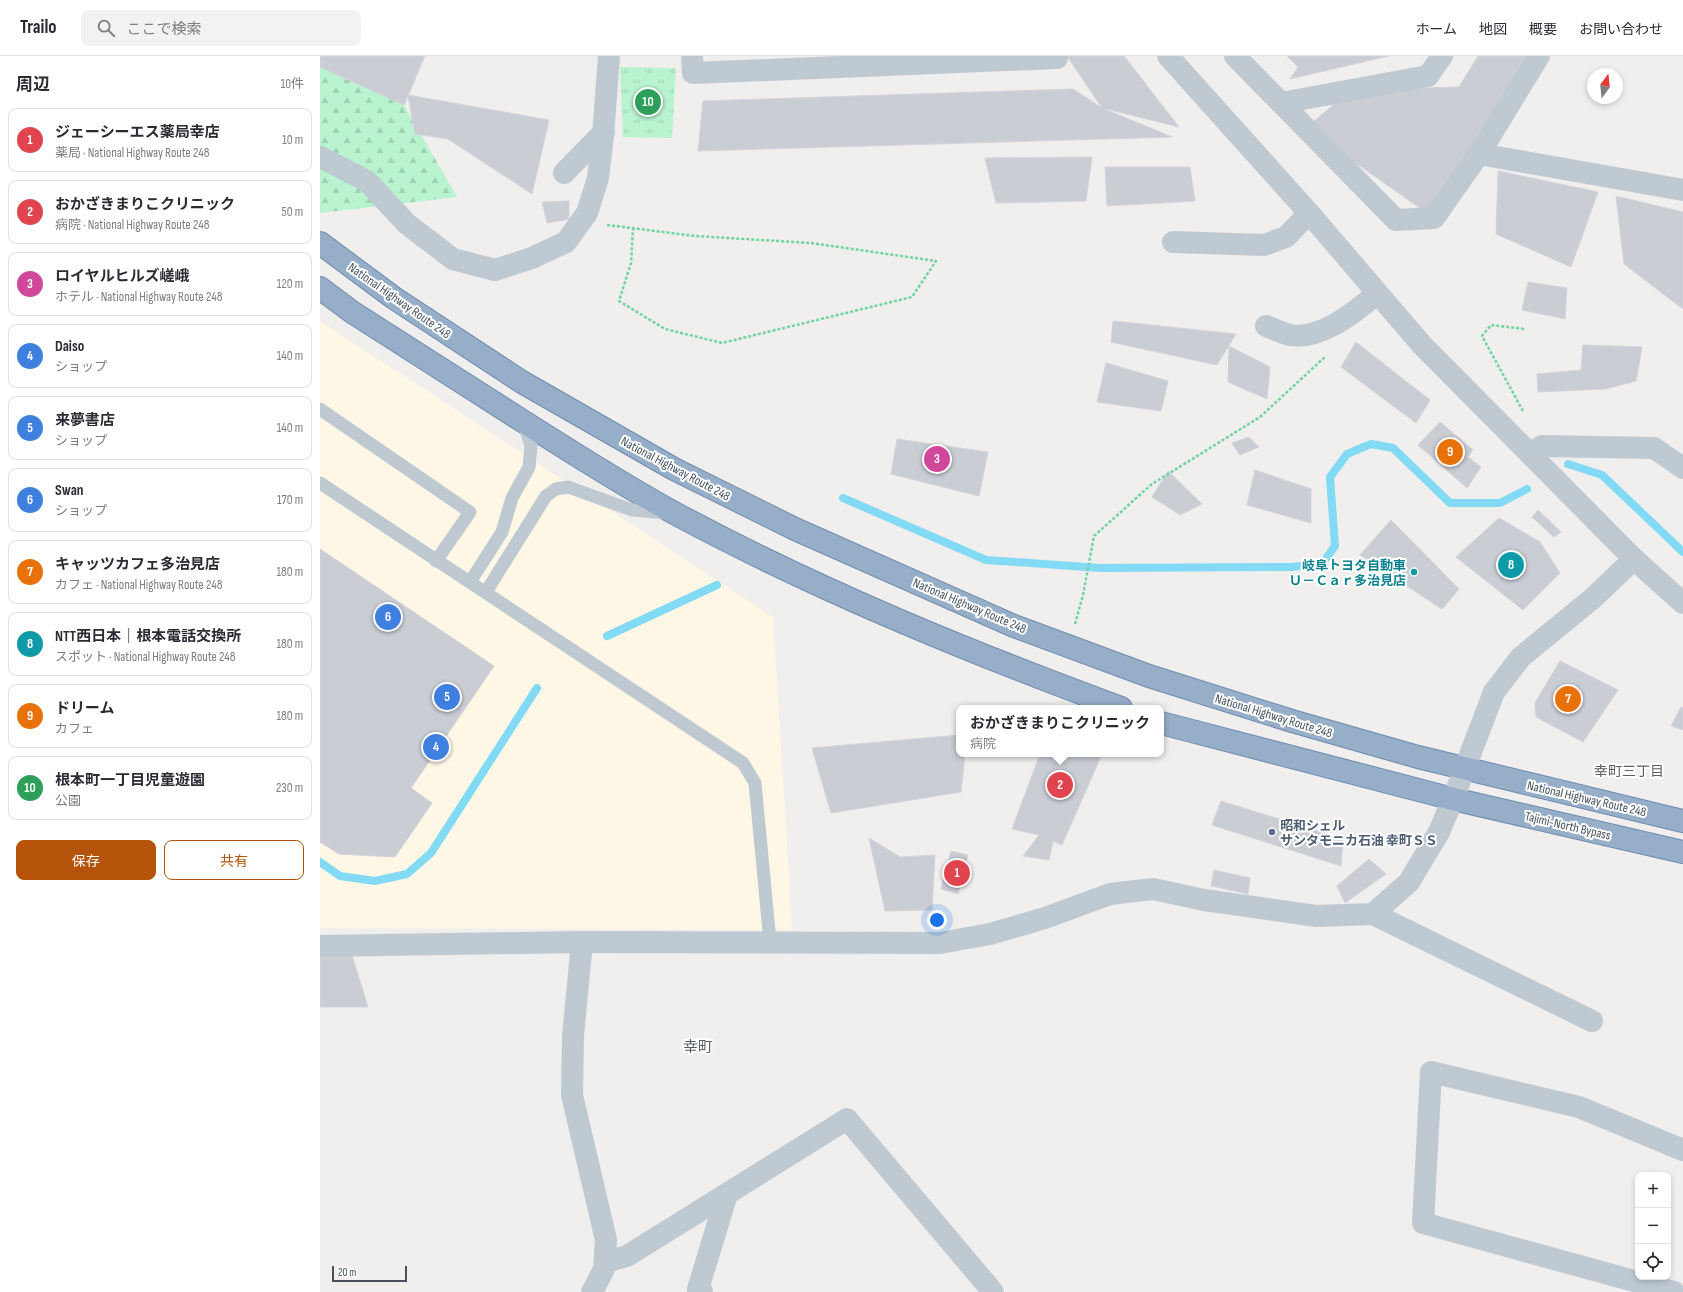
<!DOCTYPE html>
<html lang="ja">
<head>
<meta charset="utf-8">
<style>
  body { margin:0; font-family:"Sofia Sans Condensed","Noto Sans JP",sans-serif; background:#f2f2f3; color:#2b2b33 }
  .controls { position:absolute; right:12px; bottom:12px; display:grid; overflow:hidden; border-radius:8px; box-shadow:0 2px 6px #0003 }
  .controls button { width:36px; height:36px; display:grid; place-items:center; padding:0; border:0; border-bottom:1px solid #e1e1e2; background:#fff; color:#2b2b33; font:20px sans-serif }
  .compass { position:absolute; left:1267px; top:12px; width:36px; height:36px; border-radius:50%; background:#fff; box-shadow:0 2px 6px #0003; rotate:15deg }
  .scale { position:absolute; left:12px; bottom:10px; width:75px; box-sizing:border-box; padding-left:4px; border:2px solid #45525e; border-top:0; font-size:11px; line-height:14px; white-space:nowrap; color:#45525e; -webkit-text-stroke:3px #fff; paint-order:stroke }
  .you { position:absolute; left:617px; top:864px; width:14px; height:14px; margin:-10px; border:3px solid #fff; border-radius:50%; background:#1a73e8; box-shadow:0 0 0 6px #1a73e833 }
  .badge { display:grid; place-items:center; width:26px; height:26px; border-radius:50%; background:#b45309; color:#fff; font-size:13px; font-weight:700 }
  .pin { position:absolute; translate:-50% -50%; border:2px solid #fff; box-shadow:0 1px 4px #0006 }
  .popup { position:absolute; left:636px; top:649px; width:208px; height:52px; box-sizing:border-box; display:grid; place-content:center; border-radius:8px; background:#fff; filter:drop-shadow(0 1px 3px #0005); font-size:13px; white-space:nowrap; color:#7c7c81 }
  .popup b { font-size:15px; color:#2b2b33 }
  .popup::after { content:''; position:absolute; left:50%; top:100%; margin-left:-8px; border:8px solid transparent; border-top-color:#fff }
  .list { margin:0; padding:0; list-style:none }
  h2 { display:flex; justify-content:space-between; align-items:center; height:52px; margin:0; padding:0 16px; font-size:17px }
  h2 small { font-size:13px; font-weight:400; color:#7c7c81 }
  .list li { display:grid; grid-template-columns:26px 1fr auto; gap:12px; align-items:center; box-sizing:border-box; height:64px; margin:0 8px 8px; padding:0 8px; border:1px solid #e1e1e2; border-radius:8px }
  .list b { display:block; font-size:15px; white-space:nowrap }
  .list p { margin:0; font-size:13px; white-space:nowrap; color:#7c7c81 }
  .list em { font-size:13px; font-style:normal; color:#7c7c81 }
  .actions { display:flex; gap:8px; padding:12px 16px }
  .actions a { flex:1; padding:9px 0; border:1px solid #b45309; border-radius:8px; text-align:center; font-size:14px; color:#b45309 }
  .actions .main { background:#b45309; color:#fff }
  .icon { flex:none; width:22px; height:22px; fill:none; stroke:currentColor; stroke-width:2; stroke-linecap:round; stroke-linejoin:round }
  .map { position:relative; flex:none; width:1363px; height:1236px; overflow:hidden }
  header { display:flex; align-items:center; gap:24px; box-sizing:border-box; height:56px; padding:0 20px; background:#fff; border-bottom:1px solid #e1e1e2 }
  header strong { font-size:19px }
  nav { display:flex; gap:22px; margin-inline-start:auto; font-size:14px }
  .search { width:280px; height:36px; background:#f2f2f3; display:flex; align-items:center; gap:10px; box-sizing:border-box; padding:0 14px; border-radius:8px; color:#7c7c81; font-size:15px }
  main { display:flex }
  aside { flex:1; background:#fff }
  .map>svg:first-child { display:block }
  .commercial { fill:#fef7e6 }
  .forest { fill:url(#forest-firs) }
  .park { fill:url(#park-tufts) }
  .lines { fill:none; stroke-linecap:round; stroke-linejoin:round }
  .stream { stroke:#82daf4; stroke-width:8 }
  .building { fill:#cacdd4; stroke:#d2d4db }
  .trunk-casing { stroke:#6d8bae; stroke-width:24 }
  .path { stroke:#6dd4a4; stroke-width:2.5; stroke-dasharray:3 2; stroke-linecap:butt }
  .service { stroke:#bec9d2; stroke-width:13 }
  .minor { stroke:#bec9d2; stroke-width:22 }
  .tertiary { stroke:#bec9d2; stroke-width:22 }
  .trunk { stroke:#97aec9; stroke-width:22 }
  .culture-dot { fill:#0f9aa8; stroke:#fff; stroke-width:1.5 }
  .service-dot { fill:#5c6f8a; stroke:#fff; stroke-width:1.5 }
  .labels { text-anchor:middle; stroke-width:4; stroke-linejoin:round; paint-order:stroke }
  .street-label { font-size:13px; fill:#45525e; stroke:#fff }
  .culture-label { font-size:13px; font-weight:bold; fill:#0d838f; stroke:#fff; text-anchor:end }
  .service-label { font-size:13px; font-weight:bold; fill:#4e5e75; stroke:#fff; text-anchor:start }
  .neighbourhood-label { font-size:14px; fill:#5a5f64; stroke:#fff }
  .quarter-label { font-size:15px; fill:#5a5f64; stroke:#fff }
</style>
</head>
<body>
<header>
<strong>Trailo</strong>
<div class="search"><svg class="icon" aria-label="search" viewBox="0 0 24 24"><circle cx="10" cy="10" r="6"/><path d="M15 15l6 6"/></svg>ここで検索</div>
<nav><a>ホーム</a><a>地図</a><a>概要</a><a>お問い合わせ</a></nav>
</header>
<main>
<aside>
<h2>周辺<small>10件</small></h2>
<ul class="list">
<li><span class="badge" style="background:#e0444e">1</span><div><b>ジェーシーエス薬局幸店</b><p>薬局 · National Highway Route 248</p></div><em>10 m</em></li>
<li><span class="badge" style="background:#e0444e">2</span><div><b>おかざきまりこクリニック</b><p>病院 · National Highway Route 248</p></div><em>50 m</em></li>
<li><span class="badge" style="background:#d1479c">3</span><div><b>ロイヤルヒルズ嵯峨</b><p>ホテル · National Highway Route 248</p></div><em>120 m</em></li>
<li><span class="badge" style="background:#3f7fe0">4</span><div><b>Daiso</b><p>ショップ</p></div><em>140 m</em></li>
<li><span class="badge" style="background:#3f7fe0">5</span><div><b>来夢書店</b><p>ショップ</p></div><em>140 m</em></li>
<li><span class="badge" style="background:#3f7fe0">6</span><div><b>Swan</b><p>ショップ</p></div><em>170 m</em></li>
<li><span class="badge" style="background:#e8710a">7</span><div><b>キャッツカフェ多治見店</b><p>カフェ · National Highway Route 248</p></div><em>180 m</em></li>
<li><span class="badge" style="background:#0f9aa8">8</span><div><b>NTT西日本｜根本電話交換所</b><p>スポット · National Highway Route 248</p></div><em>180 m</em></li>
<li><span class="badge" style="background:#e8710a">9</span><div><b>ドリーム</b><p>カフェ</p></div><em>180 m</em></li>
<li><span class="badge" style="background:#2e9e5b">10</span><div><b>根本町一丁目児童遊園</b><p>公園</p></div><em>230 m</em></li>
</ul>
<div class="actions"><a class="main">保存</a><a>共有</a></div>
</aside>
<div class="map">
<svg width="1363" height="1236" viewBox="0 0 1363 1236">
  <defs>
    <pattern id="forest-firs" width="22" height="20" patternUnits="userSpaceOnUse"><rect width="22" height="20" fill="#b9f3d0"/><path d="M5 1l3.5 6h-7zM16 11l3.5 6h-7z" fill="#a0d2b5"/></pattern>
    <pattern id="park-tufts" width="24" height="20" patternUnits="userSpaceOnUse"><rect width="24" height="20" fill="#b9f3d0"/><path d="M3 7l-1-3M5 7V3M7 7l1-3M15 17l-1-3M17 17v-4M19 17l1-3" fill="none" stroke="#a0d2b5"/></pattern>
  </defs>
  <rect width="100%" height="100%" fill="#f1eeee"/>
  <path class="commercial" d="M 0,265 L 453,561 L 472,874 L 0,872 Z"/>
  <path class="forest" d="M 0,0 L 4,0 L 84,49 L 137,141 L 0,157 Z"/>
  <path class="park" d="M 300,11 L 356,12 L 352,82 L 303,81 Z"/>
  <g class="lines">
    <g class="stream">
      <path d="M 1248,408 L 1282,419 L 1363,496"/>
      <path d="M 523,442 L 666,504 L 780,512 L 971,511 L 990,509 L 1004,505 L 1015,490 L 1010,421 L 1027,398 L 1051,388 L 1073,392 L 1130,447 L 1180,447 L 1207,433"/>
      <path d="M 287,580 L 397,529"/>
      <path d="M 0,806 L 20,820 L 55,825 L 87,818 L 111,797 L 217,632"/>
    </g>
  </g>
  <g class="building">
    <path d="M 0,0 L 105,0 L 84,49 L 0,11 Z"/>
    <path d="M 747,0 L 804,0 L 859,71 L 782,52 Z"/>
    <path d="M 967,0 L 1069,0 L 970,23 L 978,11 Z"/>
    <path d="M 1158,0 L 1213,0 L 1114,162 L 986,72 L 1031,34 L 1139,31 Z"/>
    <path d="M 753,33 L 782,52 L 852,81 L 378,95 L 383,45 Z"/>
    <path d="M 88,39 L 229,64 L 212,138 L 128,83 L 95,78 Z"/>
    <path d="M 772,101 L 766,145 L 676,147 L 665,102 Z"/>
    <path d="M 785,111 L 870,111 L 875,145 L 787,150 Z"/>
    <path d="M 1178,115 L 1278,136 L 1251,211 L 1176,178 Z"/>
    <path d="M 1296,140 L 1363,156 L 1363,253 L 1304,208 Z"/>
    <path d="M 249,145 L 249,163 L 227,167 L 222,146 Z"/>
    <path d="M 1208,226 L 1247,232 L 1245,263 L 1202,254 Z"/>
    <path d="M 793,265 L 916,278 L 897,309 L 791,286 Z"/>
    <path d="M 1036,286 L 1110,344 L 1096,367 L 1021,311 Z"/>
    <path d="M 1263,289 L 1322,291 L 1316,325 L 1285,333 L 1218,336 L 1217,318 L 1261,314 Z"/>
    <path d="M 909,290 L 950,311 L 947,343 L 908,326 Z"/>
    <path d="M 786,307 L 848,325 L 841,355 L 777,346 Z"/>
    <path d="M 1120,366 L 1153,394 L 1148,401 L 1161,411 L 1147,432 L 1098,389 Z"/>
    <path d="M 929,381 L 939,391 L 920,399 L 912,387 Z"/>
    <path d="M 577,383 L 668,396 L 659,440 L 571,418 Z"/>
    <path d="M 935,414 L 991,433 L 991,467 L 927,449 Z"/>
    <path d="M 848,415 L 882,448 L 860,459 L 832,441 Z"/>
    <path d="M 1218,454 L 1241,476 L 1234,481 L 1212,461 Z"/>
    <path d="M 1179,462 L 1220,486 L 1240,517 L 1203,554 L 1136,501 Z"/>
    <path d="M 1071,464 L 1139,533 L 1122,553 L 1040,499 Z"/>
    <path d="M 0,493 L 174,610 L 91,732 L 112,747 L 75,801 L 19,798 L 0,786 Z"/>
    <path d="M 1240,605 L 1298,634 L 1263,686 L 1216,661 L 1215,647 Z"/>
    <path d="M 1361,651 L 1363,652 L 1363,674 L 1351,670 Z"/>
    <path d="M 639,679 L 639,698 L 645,698 L 641,736 L 511,757 L 492,692 Z"/>
    <path d="M 720,698 L 782,698 L 742,789 L 733,785 L 729,804 L 703,800 L 719,779 L 692,773 Z"/>
    <path d="M 901,745 L 1023,783 L 1021,810 L 892,769 Z"/>
    <path d="M 549,782 L 580,801 L 615,799 L 612,854 L 565,855 Z"/>
    <path d="M 631,795 L 648,799 L 638,838 L 621,833 Z"/>
    <path d="M 1049,803 L 1066,818 L 1025,847 L 1017,830 Z"/>
    <path d="M 894,814 L 930,822 L 928,838 L 892,830 L 891,831 Z"/>
    <path d="M 29,890 L 48,951 L 0,951 L 0,893 Z"/>
  </g>
  <g class="lines">
    <defs>
      <g id="trunk">
        <path d="M 0,187 L 74,242 L 202,326 L 354,413 L 475,473 L 694,570 L 829,620 L 972,665 L 1098,701 L 1363,765"/>
        <path d="M 0,232 L 32,256 C 88,292 145,328 201,364 C 253,397 304,430 358,459 C 500,535 649,596 801,652"/>
        <path d="M 841,667 L 1133,743 L 1363,796"/>
      </g>
    </defs>
    <use href="#trunk" class="trunk-casing"/>
    <g class="path">
      <path d="M 287,169 L 375,180 L 491,187 L 616,205 L 592,241 L 402,287 L 345,273 L 299,245 L 311,207 L 313,172"/>
      <path d="M 1203,355 L 1162,280 L 1171,269 L 1205,273"/>
      <path d="M 755,568 L 763,539 L 774,480 L 832,428 L 940,361 L 1006,300"/>
    </g>
    <g class="service">
      <path d="M 0,353 L 150,456 L 116,505"/>
      <path d="M 0,427 L 423,707 L 435,727 L 450,886"/>
      <path d="M 150,526 L 182,476 L 192,442 L 209,411 L 211,390 L 203,365"/>
      <path d="M 166,536 L 226,440 L 236,433 L 248,431 L 312,454 L 347,457"/>
    </g>
    <g class="minor">
      <path d="M 372,0 L 373,17 L 737,2 L 735,0"/>
      <path d="M 915,0 L 1076,164 L 1114,162 L 1159,98 L 1363,134"/>
      <path d="M 961,47 L 1108,20 L 1122,0"/>
      <path d="M 1159,98 L 1219,0"/>
      <path d="M 0,101 L 47,125 L 87,168 L 133,203 L 175,214 L 212,202 L 246,186 L 267,157 L 278,122 L 283,80 L 289,0"/>
      <path d="M 244,117 L 284,76"/>
      <path d="M 853,186 L 944,189 L 966,181 L 989,157"/>
      <path d="M 946,270 C 954,273 962,277 970,279 C 1000,284 1036,256 1057,237"/>
      <path d="M 1210,398 L 1222,390 L 1334,392 L 1363,412"/>
      <path d="M 1053,858 L 1272,965"/>
      <path d="M 262,886 L 253,980 L 252,1039 L 286,1184 L 284,1213 L 272,1236"/>
      <path d="M 0,890 L 262,886 L 620,887 L 670,878 L 725,862 L 790,838 L 833,833 L 884,844 L 996,860 L 1053,858 L 1089,826 L 1119,776 L 1133,743"/>
      <path d="M 285,1206 L 307,1200 L 527,1063 L 673,1236"/>
      <path d="M 382,1236 L 378,1233 L 407,1138"/>
      <path d="M 1354,1236 L 1103,1167 L 1111,1016 L 1259,1051 L 1363,1094"/>
    </g>
    <g class="tertiary">
      <path d="M 848,0 L 989,157 L 1102,289 L 1314,503 L 1363,547"/>
      <path d="M 1133,743 L 1174,636 L 1201,601 L 1272,543 L 1314,503"/>
    </g>
    <use href="#trunk" class="trunk"/>
  </g>
  <circle class="culture-dot" cx="1094" cy="516" r="4"/>
  <circle class="service-dot" cx="952" cy="776" r="4"/>
  <g class="labels">
    <g class="street-label">
      <text transform="translate(80 244) rotate(35)" y="5">National Highway Route 248</text>
      <text transform="translate(356 412) rotate(28)" y="5">National Highway Route 248</text>
      <text transform="translate(650 549) rotate(23)" y="5">National Highway Route 248</text>
      <text transform="translate(954 659) rotate(17)" y="5">National Highway Route 248</text>
      <text transform="translate(1267 742) rotate(13)" y="5">National Highway Route 248</text>
      <text transform="translate(1248 769) rotate(13)" y="5">Tajimi-North Bypass</text>
    </g>
    <g class="culture-label">
      <text x="1086" y="514">岐阜トヨタ自動車<tspan x="1086" dy="15">Ｕ－Ｃａｒ多治見店</tspan></text>
    </g>
    <g class="service-label">
      <text x="960" y="774">昭和シェル<tspan x="960" dy="15">サンタモニカ石油 幸町ＳＳ</tspan></text>
    </g>
    <g class="neighbourhood-label">
      <text x="1309" y="720">幸町三丁目</text>
    </g>
    <g class="quarter-label">
      <text x="378" y="996">幸町</text>
    </g>
  </g>
</svg>
<div class="controls">
<button>+</button>
<button>−</button>
<button><svg class="icon" aria-label="locate" viewBox="0 0 24 24"><circle cx="12" cy="12" r="6"/><path d="M12 2v4M12 18v4M2 12h4M18 12h4"/></svg></button>
</div>
<svg class="compass" viewBox="-18 -18 36 36"><path d="M0-13l5 13h-10z" fill="#e53935"/><path d="M0 13l5-13h-10z" fill="#7c7c81"/></svg>
<div class="scale">20 m</div>
<div class="you"></div>
<div class="pin badge" style="left:637px;top:817px;background:#e0444e">1</div>
<div class="pin badge" style="left:740px;top:729px;background:#e0444e">2</div>
<div class="popup"><b>おかざきまりこクリニック</b>病院</div>
<div class="pin badge" style="left:617px;top:403px;background:#d1479c">3</div>
<div class="pin badge" style="left:116px;top:691px;background:#3f7fe0">4</div>
<div class="pin badge" style="left:127px;top:641px;background:#3f7fe0">5</div>
<div class="pin badge" style="left:68px;top:561px;background:#3f7fe0">6</div>
<div class="pin badge" style="left:1248px;top:643px;background:#e8710a">7</div>
<div class="pin badge" style="left:1191px;top:509px;background:#0f9aa8">8</div>
<div class="pin badge" style="left:1130px;top:396px;background:#e8710a">9</div>
<div class="pin badge" style="left:328px;top:46px;background:#2e9e5b">10</div>
</div>
</main>
</body>
</html>
